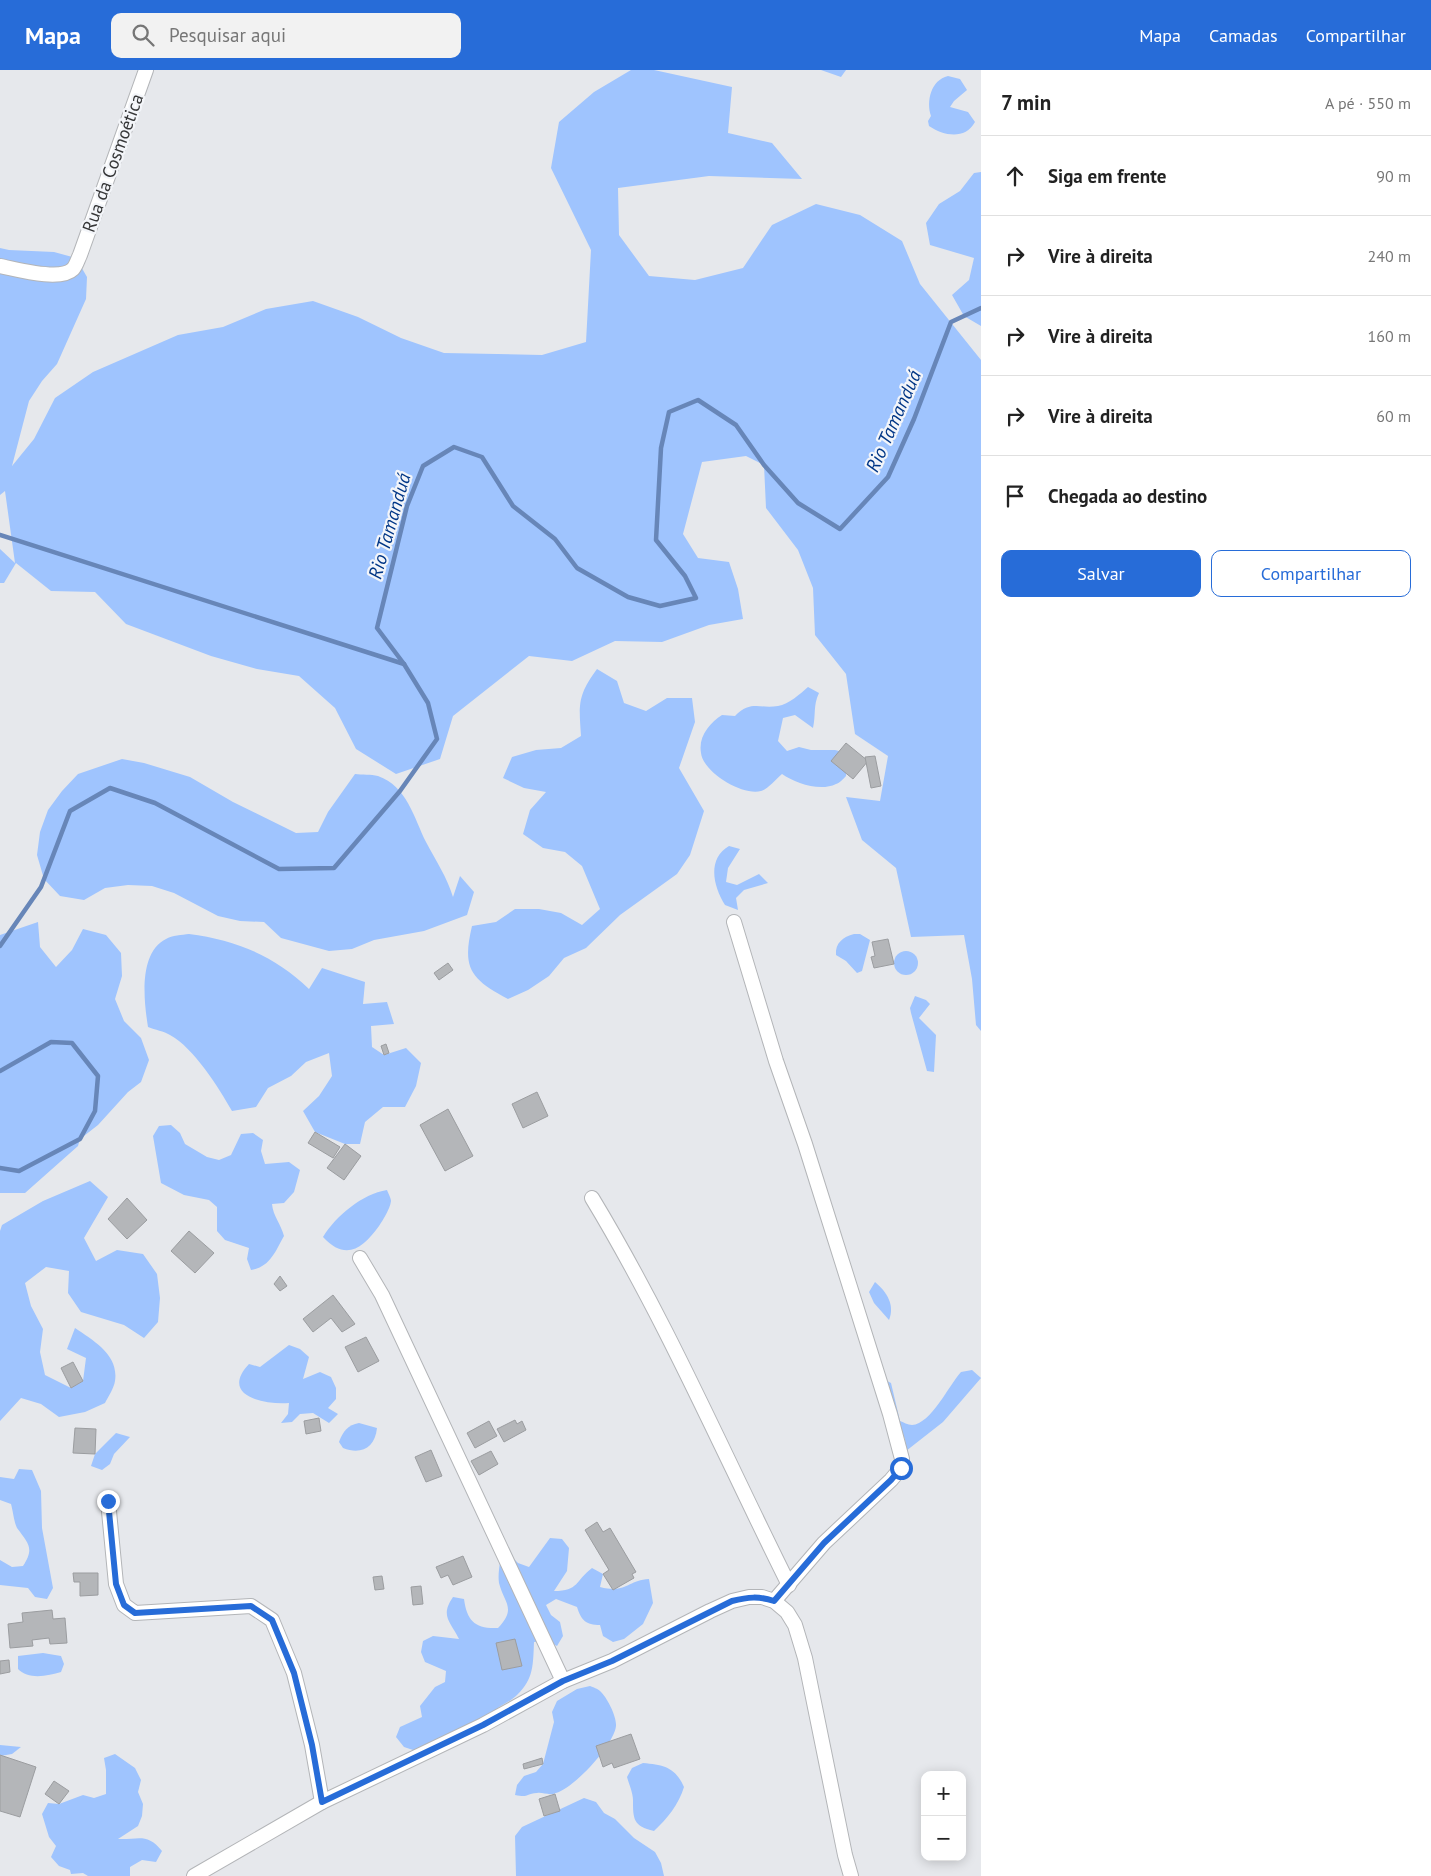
<!DOCTYPE html>
<html lang="pt">
<head>
<meta charset="utf-8">
<style>
  body { margin:0; font-family:"PT Sans",sans-serif; background:#f2f2f2; color:#222 }
  .controls { position:absolute; right:15px; bottom:15px; display:grid; overflow:hidden; border-radius:10px; box-shadow:0 2px 12px #0003 }
  .controls button { width:45px; height:45px; display:grid; place-items:center; padding:0; border:0; border-bottom:1px solid #e0e0e0; background:#fff; color:#222; font:25px sans-serif }
  .stop { position:absolute; width:15px; height:15px; margin:-11px; border:4px solid #276cd8; border-radius:50%; background:#fff }
  .stop.end { background:#276cd8; border-color:#fff; box-shadow:0 1px 5px #0008 }
  .list { margin:0; padding:0; list-style:none }
  h2 { display:flex; justify-content:space-between; align-items:center; height:65px; margin:0; padding:0 20px; font-size:21px }
  h2 small { font-size:16px; font-weight:400; color:#767676 }
  .list li { display:grid; grid-template-columns:32px 1fr auto; gap:15px; align-items:center; box-sizing:border-box; height:80px; padding:0 20px; border-top:1px solid #e0e0e0 }
  .list b { display:block; font-size:19px; white-space:nowrap }
  .list em { font-size:16px; font-style:normal; color:#767676 }
  .actions { display:flex; gap:10px; padding:15px 20px }
  .actions a { flex:1; padding:11px 0; border:1px solid #276cd8; border-radius:10px; text-align:center; font-size:18px; color:#276cd8 }
  .actions .main { background:#276cd8; color:#fff }
  .icon { flex:none; width:28px; height:28px; fill:none; stroke:currentColor; stroke-width:2; stroke-linecap:round; stroke-linejoin:round }
  .map { position:relative; flex:none; width:981px; height:1806px; overflow:hidden }
  header { display:flex; align-items:center; gap:30px; box-sizing:border-box; height:70px; padding:0 25px; background:#276cd8; color:#fff }
  header strong { font-size:24px }
  nav { display:flex; gap:28px; margin-inline-start:auto; font-size:18px }
  .search { width:350px; height:45px; background:#f2f2f2; display:flex; align-items:center; gap:12px; box-sizing:border-box; padding:0 18px; border-radius:10px; color:#767676; font-size:19px }
  main { display:flex }
  aside { flex:1; background:#fff }
  .map>svg:first-child { display:block }
  .green { fill:#9fc4fe }
  .lines { fill:none; stroke-linecap:round; stroke-linejoin:round }
  .stream { stroke:#6786b8; stroke-width:4.5 }
  .building { fill:#b4b6b9; stroke:#9b9da0 }
  .minor-casing { stroke:#b3b5b8; stroke-width:16 }
  .minor { stroke:#fff; stroke-width:14 }
  .route { stroke:#276cd8; stroke-width:6 }
  .labels { text-anchor:middle; stroke-width:4.5; stroke-linejoin:round; paint-order:stroke }
  .street-label { font-size:18px; fill:#363738; stroke:#f3f5f9 }
  .water-label { font-size:19px; font-style:italic; fill:#003686; stroke:#f3f5f9 }
</style>
</head>
<body>
<header>
<strong>Mapa</strong>
<div class="search"><svg class="icon" aria-label="search" viewBox="0 0 24 24"><circle cx="10" cy="10" r="6"/><path d="M15 15l6 6"/></svg>Pesquisar aqui</div>
<nav><a>Mapa</a><a>Camadas</a><a>Compartilhar</a></nav>
</header>
<main>
<div class="map">
<svg width="981" height="1806" viewBox="0 0 981 1806">
  <rect width="100%" height="100%" fill="#e6e8ec"/>
  <g class="green">
    <path d="M 631,0 L 654,0 L 732,17 L 728,63 L 772,73 L 802,109 L 709,106 L 618,118 L 619,165 L 649,206 L 695,210 L 743,198 L 772,155 L 816,134 L 860,145 L 902,171 L 920,214 L 981,290 L 981,961 L 976,955 L 972,909 L 964,865 L 911,867 L 896,798 L 862,770 L 846,727 L 880,731 L 888,686 L 855,664 L 846,604 L 815,565 L 813,518 L 798,480 L 766,438 L 764,395 L 746,386 L 702,392 L 683,464 L 698,488 L 729,492 L 738,519 L 743,549 L 709,555 L 662,572 L 615,571 L 572,591 L 529,586 L 453,646 L 440,689 L 396,704 L 356,679 L 335,638 L 299,606 L 257,599 L 211,586 L 126,554 L 95,522 L 51,521 L 16,493 L 4,513 L 0,513 L 0,479 L 15,493 L 5,421 L 0,425 L 0,178 L 9,180 L 54,182 L 76,188 L 87,207 L 86,229 L 57,294 L 42,311 L 29,331 L 12,396 L 34,369 L 55,328 L 93,302 L 178,265 L 223,257 L 266,239 L 313,231 L 358,247 L 401,268 L 444,283 L 542,285 L 586,272 L 591,180 L 551,98 L 559,52 L 594,22 Z"/>
    <path d="M 821,0 L 846,0 L 841,7 Z"/>
    <path d="M 948,6 L 960,9 L 967,20 L 954,31 L 950,37 L 968,42 L 975,52 C 965,70 944,66 929,56 L 928,51 L 931,46 C 926,31 931,10 948,6 Z"/>
    <path d="M 981,102 L 981,256 L 964,246 L 952,225 L 969,210 L 974,188 L 930,175 L 926,153 L 939,134 L 960,121 L 974,103 Z"/>
    <path d="M 597,599 L 617,611 L 624,633 L 646,641 L 667,628 L 692,628 L 695,652 L 679,698 L 704,741 L 690,785 L 677,804 L 620,845 L 586,878 L 564,888 L 549,906 L 528,920 L 508,929 C 470,909 462,898 472,856 L 496,852 L 515,839 L 539,839 L 561,843 L 582,855 L 600,839 L 582,796 L 565,782 L 543,778 L 523,764 L 530,740 L 546,722 L 524,718 L 503,708 L 512,687 L 536,680 L 561,678 L 581,666 C 579,635 577,626 597,599 Z"/>
    <path d="M 808,617 L 819,623 C 813,635 816,645 813,658 L 795,645 L 783,648 L 778,671 L 787,681 L 799,677 L 811,680 L 835,680 L 847,683 L 846,706 C 843,709 840,713 836,714 C 820,722 795,713 782,704 C 776,709 768,719 761,721 C 742,726 703,702 701,683 C 698,666 710,653 722,645 L 735,646 C 751,630 759,639 778,636 C 789,634 800,624 808,617 Z"/>
    <path d="M 122,689 L 144,693 L 190,707 L 233,732 L 296,763 L 318,762 L 328,742 L 355,704 C 362,705 371,704 378,706 C 407,716 414,748 426,772 C 436,791 447,807 453,827 L 460,806 L 474,822 L 467,845 L 424,861 L 374,870 L 352,879 L 329,881 L 281,868 L 264,852 L 240,851 L 218,846 L 174,823 L 152,816 L 128,815 L 105,818 L 84,830 L 60,826 L 44,809 L 37,785 L 40,762 L 48,740 L 62,721 L 78,704 Z"/>
    <path d="M 729,776 L 740,779 L 728,798 L 726,812 L 737,815 L 759,804 L 768,813 L 744,820 L 736,828 L 738,840 L 725,835 C 713,816 707,789 729,776 Z"/>
    <path d="M 38,852 L 40,877 L 56,897 L 72,880 L 83,859 L 106,865 L 121,883 L 122,906 L 115,929 L 124,951 L 141,968 L 149,990 L 141,1012 L 128,1022 L 98,1055 L 80,1069 L 78,1076 L 25,1123 L 0,1123 L 0,865 Z"/>
    <path d="M 189,864 C 236,870 275,886 309,919 L 322,898 L 365,912 L 363,934 L 387,932 L 394,954 L 371,956 L 372,977 L 384,985 L 406,978 L 421,993 L 416,1016 L 405,1037 L 383,1037 L 365,1052 L 360,1074 L 345,1074 L 315,1062 L 303,1041 L 319,1026 L 332,1006 L 329,983 L 306,992 L 291,1006 L 268,1018 L 256,1037 L 232,1041 C 219,1018 194,978 170,965 C 164,961 155,960 148,957 C 144,932 138,883 166,869 C 172,865 182,865 189,864 Z"/>
    <path d="M 854,864 L 860,864 L 870,870 L 862,901 L 857,903 L 846,891 L 836,885 C 835,873 843,867 854,864 Z"/>
    <circle cx="906" cy="893" r="12"/>
    <path d="M 915,926 L 926,930 L 930,934 L 919,948 L 936,965 L 934,1002 L 927,1001 L 911,943 L 910,938 Z"/>
    <path d="M 171,1055 L 180,1063 L 185,1074 L 207,1087 L 219,1090 L 231,1085 L 241,1064 L 253,1063 L 263,1070 L 261,1081 L 265,1094 L 289,1092 L 300,1100 L 294,1122 L 284,1133 L 272,1134 C 273,1146 281,1154 284,1166 C 275,1182 270,1197 251,1200 L 247,1189 L 249,1178 L 225,1170 L 217,1161 L 217,1137 L 209,1130 L 184,1125 L 161,1113 L 153,1066 L 159,1056 Z"/>
    <path d="M 90,1111 L 108,1127 L 84,1168 L 96,1191 L 117,1180 L 143,1184 L 157,1204 L 160,1228 L 158,1252 L 144,1268 L 124,1255 L 81,1242 L 68,1223 L 69,1201 L 46,1197 L 25,1213 L 31,1236 L 43,1259 L 40,1282 L 45,1305 L 71,1318 L 83,1311 L 86,1288 L 67,1279 L 75,1258 C 94,1271 119,1285 115,1311 C 114,1318 108,1327 105,1333 L 85,1342 L 59,1347 L 41,1334 L 21,1328 L 0,1351 L 0,1161 L 2,1155 L 43,1131 Z"/>
    <path d="M 387,1120 C 388,1123 391,1128 391,1131 C 390,1139 383,1150 379,1156 C 363,1178 346,1192 323,1167 C 336,1146 362,1124 387,1120 Z"/>
    <path d="M 875,1212 C 887,1222 895,1235 889,1250 L 874,1233 L 869,1222 Z"/>
    <path d="M 289,1275 L 300,1279 L 309,1287 L 303,1309 L 320,1302 L 331,1307 L 336,1318 L 336,1329 L 328,1338 L 338,1344 L 329,1353 L 313,1343 L 300,1344 L 292,1352 L 281,1353 L 288,1344 L 289,1333 C 265,1335 219,1326 249,1294 L 260,1297 Z"/>
    <path d="M 972,1300 L 981,1308 L 943,1352 L 906,1381 L 905,1369 L 900,1360 L 887,1311 L 891,1313 L 900,1351 C 903,1352 908,1355 912,1355 C 931,1354 949,1315 961,1302 Z"/>
    <path d="M 359,1353 L 377,1358 C 375,1378 361,1385 343,1378 L 339,1372 C 343,1361 348,1355 359,1353 Z"/>
    <path d="M 116,1363 L 130,1367 L 114,1384 L 110,1394 L 102,1400 L 91,1396 L 95,1384 Z"/>
    <path d="M 19,1399 L 32,1400 L 41,1421 L 42,1458 L 53,1518 L 47,1529 L 35,1527 L 28,1518 L 0,1515 L 0,1490 L 12,1497 L 23,1496 C 35,1478 28,1473 17,1458 C 14,1452 13,1441 11,1434 L 0,1430 L 0,1407 L 14,1409 Z"/>
    <path d="M 550,1468 L 562,1469 L 569,1478 L 567,1501 L 554,1521 C 579,1521 575,1511 592,1498 L 603,1504 L 600,1517 C 627,1524 627,1510 649,1509 L 653,1533 L 643,1554 L 624,1569 L 613,1572 L 603,1566 L 600,1555 C 586,1555 581,1550 577,1537 L 556,1529 L 546,1535 L 551,1545 L 560,1552 L 563,1566 L 557,1576 L 547,1571 L 534,1572 C 533,1594 534,1609 517,1625 C 508,1634 499,1634 490,1646 L 416,1681 L 404,1677 L 396,1667 L 400,1657 L 422,1647 L 420,1636 L 435,1617 L 445,1612 L 446,1601 L 425,1592 L 421,1582 L 423,1571 L 433,1566 L 459,1569 C 450,1551 440,1546 453,1527 L 464,1529 C 467,1551 475,1559 498,1558 C 517,1538 504,1533 499,1513 C 498,1506 499,1500 500,1492 L 510,1485 L 518,1493 L 529,1497 Z"/>
    <path d="M 43,1583 L 61,1586 L 64,1594 L 61,1602 C 48,1606 28,1610 18,1599 L 18,1586 Z"/>
    <path d="M 590,1616 C 593,1617 598,1619 600,1621 C 607,1627 617,1647 616,1656 C 614,1675 574,1718 556,1723 C 549,1726 543,1722 537,1723 C 525,1724 529,1728 515,1725 L 517,1715 L 524,1706 L 536,1702 L 543,1694 L 554,1652 L 552,1642 L 557,1631 L 577,1619 Z"/>
    <path d="M 0,1675 L 21,1677 L 12,1684 L 0,1686 Z"/>
    <path d="M 115,1684 L 135,1698 L 141,1710 L 138,1722 L 143,1734 L 142,1746 L 138,1756 L 118,1769 C 138,1770 147,1762 162,1781 L 156,1792 L 142,1790 L 130,1797 L 130,1806 L 88,1806 L 83,1803 L 71,1804 L 70,1800 L 59,1796 L 51,1787 L 56,1776 L 49,1767 L 42,1744 L 48,1733 L 59,1734 L 83,1725 L 94,1728 L 106,1724 L 106,1700 L 104,1688 Z"/>
    <path d="M 643,1693 C 664,1695 675,1697 684,1717 C 679,1734 667,1749 654,1761 C 633,1756 633,1749 633,1730 C 633,1723 629,1714 627,1707 L 632,1698 Z"/>
    <path d="M 584,1728 L 596,1732 L 604,1743 L 615,1749 L 634,1768 L 655,1782 L 661,1793 L 664,1806 L 516,1806 L 515,1766 L 522,1757 Z"/>
  </g>
  <g class="lines">
    <g class="stream">
      <path d="M 0,465 L 404,594"/>
      <path d="M 0,876 L 41,817 L 70,741 L 110,718 L 155,733 L 279,799 L 334,798 L 400,721 L 437,669 L 428,633 L 404,594 L 377,558 L 407,436 L 423,396 L 454,377 L 482,387 L 513,436 L 555,469 L 577,498 L 628,527 L 660,536 L 696,528 L 685,506 L 656,470 L 661,378 L 669,342 L 698,330 L 736,355 L 764,395 L 798,433 L 840,459 L 888,407 L 914,349 L 951,252 L 981,238"/>
      <path d="M 0,1001 L 51,972 L 72,973 L 98,1006 L 95,1041 L 80,1069 L 19,1101 L 0,1098"/>
    </g>
  </g>
  <g class="building">
    <path d="M 846,673 L 868,691 L 853,709 L 831,691 Z"/>
    <path d="M 875,686 L 881,716 L 871,718 L 865,687 Z"/>
    <path d="M 888,869 L 894,894 L 874,898 L 871,887 L 875,886 L 872,872 Z"/>
    <path d="M 448,893 L 453,900 L 439,910 L 434,903 Z"/>
    <path d="M 386,974 L 389,983 L 384,985 L 381,976 Z"/>
    <path d="M 537,1022 L 548,1046 L 523,1058 L 512,1034 Z"/>
    <path d="M 448,1039 L 473,1086 L 445,1101 L 420,1055 Z"/>
    <path d="M 315,1062 L 340,1077 L 333,1088 L 308,1073 Z"/>
    <path d="M 345,1074 L 361,1086 L 344,1110 L 327,1098 Z"/>
    <path d="M 127,1128 L 147,1150 L 127,1169 L 108,1149 Z"/>
    <path d="M 189,1161 L 214,1183 L 195,1203 L 171,1181 Z"/>
    <path d="M 280,1206 L 287,1216 L 280,1221 L 274,1214 Z"/>
    <path d="M 333,1225 L 355,1254 L 342,1262 L 331,1248 L 313,1262 L 303,1249 Z"/>
    <path d="M 366,1267 L 379,1291 L 358,1302 L 345,1277 Z"/>
    <path d="M 73,1292 L 83,1311 L 71,1318 L 61,1298 Z"/>
    <path d="M 319,1348 L 321,1361 L 306,1364 L 304,1351 Z"/>
    <path d="M 515,1350 L 517,1354 L 522,1351 L 526,1360 L 504,1372 L 497,1359 Z"/>
    <path d="M 489,1351 L 497,1366 L 475,1378 L 467,1363 Z"/>
    <path d="M 75,1358 L 96,1359 L 95,1384 L 73,1383 Z"/>
    <path d="M 431,1380 L 442,1406 L 426,1412 L 415,1387 Z"/>
    <path d="M 491,1381 L 498,1394 L 479,1405 L 471,1391 Z"/>
    <path d="M 597,1452 L 603,1462 L 610,1458 L 636,1502 L 632,1504 L 634,1508 L 613,1520 L 603,1504 L 609,1500 L 585,1460 Z"/>
    <path d="M 463,1486 L 472,1507 L 453,1515 L 448,1505 L 441,1508 L 436,1497 Z"/>
    <path d="M 73,1503 L 98,1503 L 98,1525 L 80,1526 L 80,1512 L 74,1512 Z"/>
    <path d="M 382,1506 L 384,1519 L 375,1520 L 373,1507 Z"/>
    <path d="M 421,1516 L 423,1534 L 413,1535 L 411,1517 Z"/>
    <path d="M 52,1540 L 53,1549 L 65,1548 L 67,1573 L 50,1574 L 49,1568 L 32,1570 L 33,1576 L 10,1578 L 8,1554 L 23,1552 L 22,1543 Z"/>
    <path d="M 515,1569 L 522,1596 L 502,1600 L 496,1573 Z"/>
    <path d="M 9,1590 L 10,1602 L 0,1604 L 0,1591 Z"/>
    <path d="M 631,1664 L 640,1689 L 614,1698 L 612,1693 L 603,1697 L 596,1676 Z"/>
    <path d="M 0,1685 L 36,1697 L 20,1747 L 0,1741 Z"/>
    <path d="M 542,1688 L 543,1694 L 524,1699 L 523,1694 Z"/>
    <path d="M 54,1711 L 69,1721 L 59,1734 L 45,1724 Z"/>
    <path d="M 555,1724 L 560,1741 L 544,1746 L 539,1729 Z"/>
  </g>
  <g class="lines">
    <defs>
      <g id="minor">
        <path d="M 0,196 C 16,199 60,212 73,199 C 76,196 78,189 80,185 L 146,0"/>
        <path d="M 734,852 L 776,991 L 805,1074 L 890,1344 L 902,1389 L 901,1398 L 891,1410 L 824,1473 L 774,1531"/>
        <path d="M 592,1128 C 667,1252 724,1385 789,1515"/>
        <path d="M 360,1188 L 382,1225 L 563,1611"/>
        <path d="M 108,1431 L 116,1514 L 124,1535 L 135,1543 L 251,1536 L 272,1550 L 294,1603 L 312,1675 L 322,1732"/>
        <path d="M 194,1806 L 322,1732 L 483,1655 L 563,1611 L 612,1591 L 710,1541 L 732,1531 L 749,1527 L 762,1527 L 774,1531 L 787,1542 L 795,1555 L 805,1588 L 845,1785 L 851,1806"/>
      </g>
    </defs>
    <use href="#minor" class="minor-casing"/>
    <use href="#minor" class="minor"/>
  </g>
  <g class="lines">
    <path class="route" d="M 108,1431 L 116,1514 L 124,1535 L 135,1543 L 251,1536 L 272,1550 L 294,1603 L 312,1675 L 322,1732 L 483,1655 L 563,1611 L 612,1591 L 732,1531 C 748,1527 759,1526 774,1531 L 824,1473 L 891,1410 L 901,1398"/>
  </g>
  <g class="labels">
    <g class="street-label">
      <text transform="translate(113 93) rotate(-70)" y="6">Rua da Cosmoética</text>
    </g>
    <g class="water-label">
      <text transform="translate(893 351) rotate(-66)" y="7">Rio Tamanduá</text>
      <text transform="translate(389 456) rotate(-74)" y="7">Rio Tamanduá</text>
    </g>
  </g>
</svg>
<div class="controls">
<button>+</button>
<button>−</button>
</div>
<div class="stop" style="left:901px;top:1398px"></div>
<div class="stop end" style="left:108px;top:1431px"></div>
</div>
<aside>
<h2>7 min<small>A pé · 550 m</small></h2>
<ul class="list">
<li><svg class="icon" aria-label="ahead" viewBox="0 0 24 24"><path d="M12 20V5M6 11l6-6 6 6"/></svg><div><b>Siga em frente</b></div><em>90 m</em></li>
<li><svg class="icon" aria-label="right" viewBox="0 0 24 24"><path d="M7 20v-9h11M14 6l5 5-5 5"/></svg><div><b>Vire à direita</b></div><em>240 m</em></li>
<li><svg class="icon" aria-label="right" viewBox="0 0 24 24"><path d="M7 20v-9h11M14 6l5 5-5 5"/></svg><div><b>Vire à direita</b></div><em>160 m</em></li>
<li><svg class="icon" aria-label="right" viewBox="0 0 24 24"><path d="M7 20v-9h11M14 6l5 5-5 5"/></svg><div><b>Vire à direita</b></div><em>60 m</em></li>
<li><svg class="icon" aria-label="arrive" viewBox="0 0 24 24"><path d="M6 21V4h12l-3 4 3 4H6"/></svg><div><b>Chegada ao destino</b></div></li>
</ul>
<div class="actions"><a class="main">Salvar</a><a>Compartilhar</a></div>
</aside>
</main>
</body>
</html>
